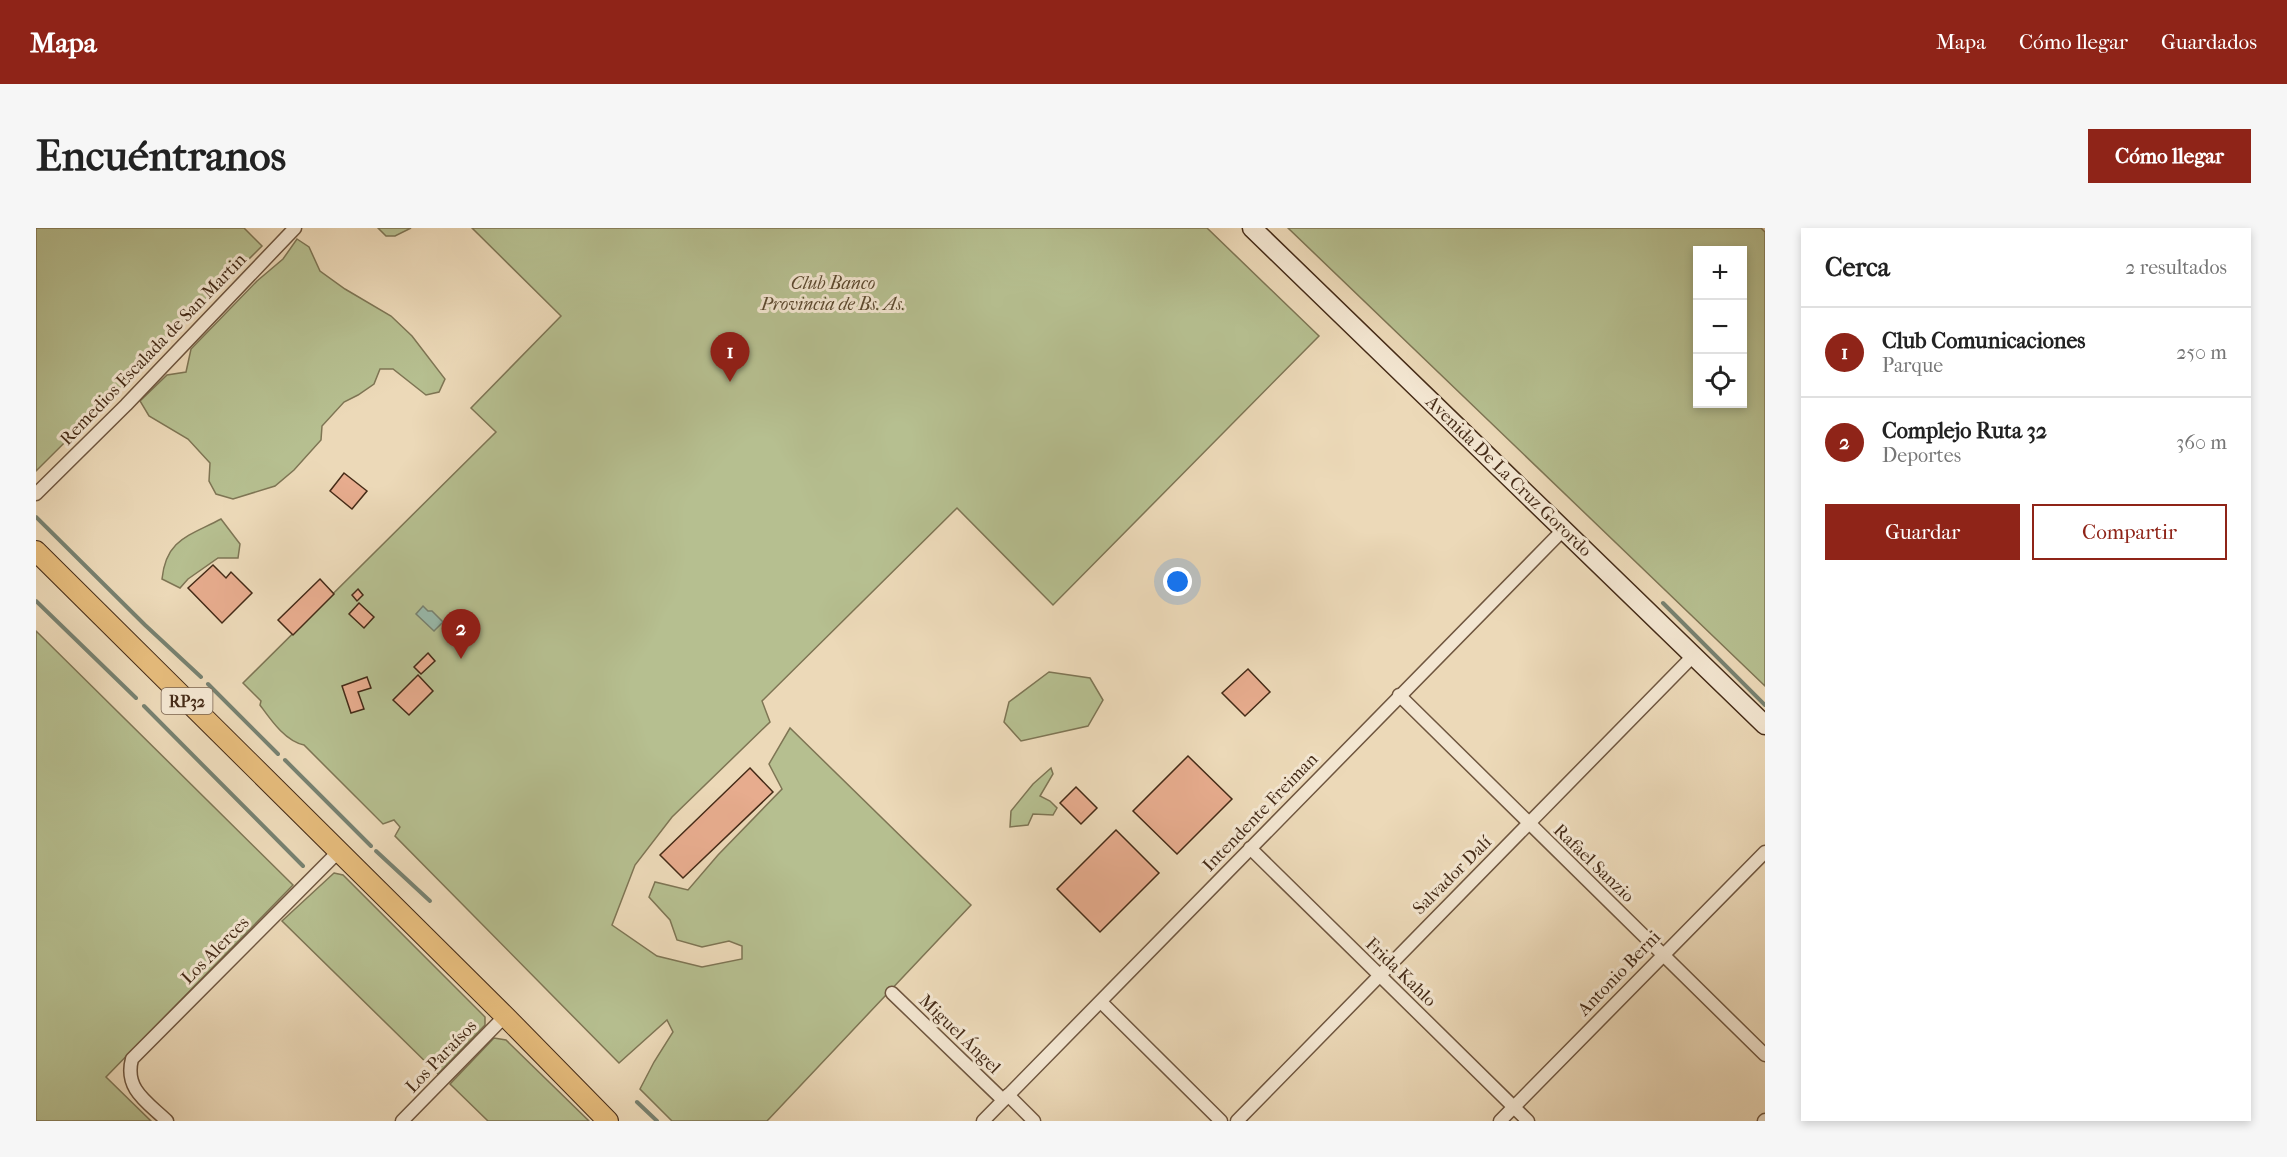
<!DOCTYPE html>
<html lang="es">
<head>
<meta charset="utf-8">
<style>
  body { margin:0; font-family:"IM FELL French Canon",serif; background:#f6f6f6; color:#222 }
  .controls { position:absolute; right:18px; top:18px; display:grid; overflow:hidden; border-radius:0px; box-shadow:0 3px 9px #0003 }
  .controls button { width:54px; height:54px; display:grid; place-items:center; padding:0; border:0; border-bottom:2px solid #e0e0e0; background:#fff; color:#222; font:30px sans-serif }
  .you { position:absolute; left:1142px; top:354px; width:21px; height:21px; margin:-15px; border:4px solid #fff; border-radius:50%; background:#1a73e8; box-shadow:0 0 0 9px #1a73e833 }
  .badge { display:grid; place-items:center; width:39px; height:39px; border-radius:50%; background:#8f2418; color:#fff; font-size:20px; font-weight:700 }
  .pin { position:absolute; translate:-50% -50px; filter:drop-shadow(0 2px 3px #0008) }
  .pin::after { content:''; position:absolute; top:32px; width:21px; height:18px; background:inherit; clip-path:polygon(0 0,100% 0,50% 100%) }
  .list { margin:0; padding:0; list-style:none }
  h2 { display:flex; justify-content:space-between; align-items:center; height:78px; margin:0; padding:0 24px; font-size:26px }
  h2 small { font-size:20px; font-weight:400; color:#767676 }
  .list li { display:grid; grid-template-columns:39px 1fr auto; gap:18px; align-items:center; box-sizing:border-box; height:90px; padding:0 24px; border-top:2px solid #e0e0e0 }
  .list b { display:block; font-size:22px; white-space:nowrap }
  .list p { margin:0; font-size:20px; white-space:nowrap; color:#767676 }
  .list em { font-size:20px; font-style:normal; color:#767676 }
  .actions { display:flex; gap:12px; padding:18px 24px }
  .actions a { flex:1; padding:14px 0; border:2px solid #8f2418; border-radius:0px; text-align:center; font-size:21px; color:#8f2418 }
  .actions .main { background:#8f2418; color:#fff }
  .icon { flex:none; width:33px; height:33px; fill:none; stroke:currentColor; stroke-width:2; stroke-linecap:round; stroke-linejoin:round }
  .map { position:relative; flex:none; width:1729px; height:893px; overflow:hidden; border-radius:0px }
  header { display:flex; align-items:center; gap:36px; box-sizing:border-box; height:84px; padding:0 30px; background:#8f2418; color:#fff }
  header strong { font-size:28px }
  nav { display:flex; gap:33px; margin-inline-start:auto; font-size:21px }
  .intro { display:flex; align-items:center; justify-content:space-between; box-sizing:border-box; height:144px; padding:0 36px }
  h1 { margin:0; font-size:42px }
  .button { padding:15px 27px; border-radius:0px; background:#8f2418; color:#fff; font-size:21px; font-weight:700 }
  main { display:flex; gap:36px; padding:0 36px }
  aside { flex:1; background:#fff; border-radius:0px; box-shadow:0 3px 9px #0003 }
  .map>svg:first-child { display:block }
  .green { fill:#b6bf90; stroke:#7e7554; stroke-width:1.5; fill-rule:evenodd }
  .water { fill:#99baac; stroke:#778170; stroke-width:1.5 }
  .lines { fill:none; stroke-linecap:round; stroke-linejoin:round }
  .stream { stroke:#778170; stroke-width:4 }
  .building { fill:#e7ac8e; stroke:#452b17; stroke-width:1.5 }
  .street-casing { stroke:#6f563f; stroke-width:15 }
  .secondary-casing { stroke:#452b17; stroke-width:21 }
  .primary-casing { stroke:#452b17; stroke-width:22 }
  .street { stroke:#f3e6d1; stroke-width:12 }
  .secondary { stroke:#f3e6d1; stroke-width:18 }
  .primary { stroke:#e6bc7c; stroke-width:20 }
  .labels { text-anchor:middle; stroke-width:6; stroke-linejoin:round; paint-order:stroke }
  .shield { fill:#f3e6d1; stroke:#79634f; stroke-width:1.5 }
  .shield-label { font-size:16px; font-weight:bold; fill:#452b17 }
  .park-label { font-size:18px; font-style:italic; fill:#5c492f; stroke:#f3e6d1 }
  .street-label { font-size:18px; fill:#452b17; stroke:#f3e6d1 }
</style>
</head>
<body>
<header>
<strong>Mapa</strong>
<nav><a>Mapa</a><a>Cómo llegar</a><a>Guardados</a></nav>
</header>
<div class="intro"><h1>Encuéntranos</h1><a class="button">Cómo llegar</a></div>
<main>
<div class="map">
<svg width="1729" height="893" viewBox="0 0 1729 893">
  <rect width="100%" height="100%" fill="#ecd9b8"/>
  <filter id="stains"><feTurbulence type="fractalNoise" baseFrequency=".00333" numOctaves="4"/><feColorMatrix values="0 0 0 0 .2 0 0 0 0 .09 0 0 0 0 .02 0 0 0 .5 -.17"/></filter>
  <radialGradient id="worn" r=".72"><stop offset=".6" stop-color="#630" stop-opacity="0"/><stop offset="1" stop-color="#630" stop-opacity=".3"/></radialGradient>
  <g class="green">
    <path d="M 0,0 L 208,0 L 226,18 L 0,243 Z"/>
    <path d="M 342,0 L 375,0 L 359,8 L 350,8 Z"/>
    <path d="M 436,0 L 1171,0 L 1283,108 L 1017,377 L 921,280 L 726,473 L 734,494 L 636,589 L 599,637 L 576,697 L 621,728 L 666,739 L 706,731 L 706,718 L 693,713 L 666,719 L 641,712 L 634,692 L 613,669 L 619,654 L 652,662 L 682,627 L 746,561 L 733,536 L 754,500 L 935,677 L 731,893 L 636,893 L 604,861 L 618,834 L 637,804 L 631,792 L 583,835 L 359,608 L 364,599 L 358,592 L 347,596 L 268,517 C 249,513 235,492 224,477 L 225,473 L 207,455 L 460,204 L 435,180 L 525,88 Z"/>
    <path d="M 1252,0 L 1725,0 L 1729,4 L 1729,458 ZM 1662,22 L 1706,22 L 1706,176 L 1662,176 Z"/>
    <path d="M 261,11 L 273,19 L 284,43 L 309,61 L 355,88 L 376,108 L 409,151 L 403,164 L 390,167 L 357,141 L 344,141 L 338,156 L 322,167 L 308,174 L 286,198 L 285,212 L 258,242 L 239,258 L 197,271 L 180,266 L 173,253 L 174,235 L 152,211 L 113,188 L 104,173 L 131,147 L 150,144 L 155,121 L 221,53 L 247,31 Z"/>
    <path d="M 185,291 L 204,316 L 202,330 L 182,330 L 152,351 L 144,360 L 126,351 C 130,311 153,308 185,291 Z"/>
    <path d="M 0,403 L 257,657 L 70,849 L 115,893 L 0,893 Z"/>
    <path d="M 1013,444 L 1054,450 L 1067,472 L 1052,498 L 985,513 L 968,494 L 973,474 Z"/>
    <path d="M 1015,540 L 1017,546 L 1004,568 L 1014,573 L 1021,580 L 1017,587 L 997,586 L 992,597 L 974,599 L 975,583 L 997,556 Z"/>
    <path d="M 298,645 L 307,647 L 449,789 L 449,797 L 402,846 L 246,693 Z"/>
    <path d="M 458,810 L 470,812 L 553,893 L 452,893 L 414,856 Z"/>
  </g>
  <path class="water" d="M 387,378 L 392,383 L 396,383 L 407,394 L 398,403 L 380,386 Z"/>
  <g class="lines">
    <g class="stream">
      <path d="M 0,289 L 109,397 L 165,449"/>
      <path d="M 0,373 L 100,470"/>
      <path d="M 1627,375 L 1729,477"/>
      <path d="M 172,456 L 242,526"/>
      <path d="M 108,478 L 267,638"/>
      <path d="M 249,532 L 335,618"/>
      <path d="M 340,623 L 394,673"/>
      <path d="M 601,874 L 621,893"/>
    </g>
  </g>
  <g class="building">
    <path d="M 308,245 L 331,263 L 316,281 L 294,263 Z"/>
    <path d="M 177,337 L 190,350 L 195,344 L 216,365 L 186,395 L 152,360 Z"/>
    <path d="M 284,351 L 298,366 L 257,407 L 242,392 Z"/>
    <path d="M 322,361 L 327,367 L 321,373 L 316,367 Z"/>
    <path d="M 323,375 L 338,389 L 328,400 L 313,386 Z"/>
    <path d="M 392,425 L 399,433 L 385,446 L 378,439 Z"/>
    <path d="M 1212,441 L 1234,464 L 1209,488 L 1186,465 Z"/>
    <path d="M 382,447 L 397,463 L 373,487 L 357,472 Z"/>
    <path d="M 331,449 L 335,460 L 322,464 L 328,481 L 315,485 L 306,458 Z"/>
    <path d="M 1152,528 L 1196,571 L 1141,626 L 1097,583 Z"/>
    <path d="M 714,540 L 737,564 L 647,650 L 624,627 Z"/>
    <path d="M 1040,559 L 1061,580 L 1045,596 L 1024,575 Z"/>
    <path d="M 1080,602 L 1123,645 L 1064,704 L 1021,661 Z"/>
  </g>
  <g class="lines">
    <defs>
      <g id="street">
        <path d="M 0,266 L 90,177 L 259,0"/>
        <path d="M 1363,467 L 1729,827"/>
        <path d="M 1214,620 L 1492,893"/>
        <path d="M 856,765 L 967,872"/>
        <path d="M 1065,774 L 1185,893"/>
        <path d="M 972,867 L 998,893"/>
        <path d="M 131,893 C 111,874 88,861 96,831 L 303,623"/>
        <path d="M 366,893 L 469,788"/>
        <path d="M 947,893 L 1528,301"/>
        <path d="M 1201,893 L 1657,428"/>
        <path d="M 1464,893 L 1729,624"/>
        <path d="M 1728,893 L 1729,892"/>
      </g>
      <path id="secondary" d="M 1216,0 L 1729,497"/>
      <path id="primary" d="M 0,323 L 469,788 L 572,893"/>
    </defs>
    <use href="#street" class="street-casing"/>
    <use href="#secondary" class="secondary-casing"/>
    <use href="#primary" class="primary-casing"/>
    <use href="#street" class="street"/>
    <use href="#secondary" class="secondary"/>
    <use href="#primary" class="primary"/>
  </g>
  <g class="labels">
    <rect class="shield" x="125.5" y="460" width="51" height="26" rx="4.5"/>
    <g class="shield-label">
      <text x="151" y="479">RP32</text>
    </g>
    <g class="park-label">
      <text x="797" y="61">Club Banco<tspan x="797" dy="21">Provincia de Bs. As.</tspan></text>
    </g>
    <g class="street-label">
      <text transform="translate(117 121) rotate(-46)" y="6">Remedios Escalada de San Martin</text>
      <text transform="translate(1473 248) rotate(44)" y="6">Avenida De La Cruz Gorordo</text>
      <text transform="translate(1224 584) rotate(-46)" y="6">Intendente Freiman</text>
      <text transform="translate(1558 635) rotate(44)" y="6">Rafael Sanzio</text>
      <text transform="translate(1416 647) rotate(-45)" y="6">Salvador Dalí</text>
      <text transform="translate(179 722) rotate(-45)" y="6">Los Alerces</text>
      <text transform="translate(1365 744) rotate(44)" y="6">Frida Kahlo</text>
      <text transform="translate(1583 745) rotate(-46)" y="6">Antonio Berni</text>
      <text transform="translate(924 806) rotate(44)" y="6">Miguel Ángel</text>
      <text transform="translate(405 828) rotate(-46)" y="6">Los Paraísos</text>
    </g>
  </g>
  <rect width="100%" height="100%" filter="url(#stains)"/>
  <rect width="100%" height="100%" fill="url(#worn)"/>
</svg>
<div class="controls">
<button>+</button>
<button>−</button>
<button><svg class="icon" aria-label="locate" viewBox="0 0 24 24"><circle cx="12" cy="12" r="6"/><path d="M12 2v4M12 18v4M2 12h4M18 12h4"/></svg></button>
</div>
<div class="you"></div>
<div class="pin badge" style="left:694px;top:154px">1</div>
<div class="pin badge" style="left:425px;top:431px">2</div>
</div>
<aside>
<h2>Cerca<small>2 resultados</small></h2>
<ul class="list">
<li><span class="badge">1</span><div><b>Club Comunicaciones</b><p>Parque</p></div><em>250 m</em></li>
<li><span class="badge">2</span><div><b>Complejo Ruta 32</b><p>Deportes</p></div><em>360 m</em></li>
</ul>
<div class="actions"><a class="main">Guardar</a><a>Compartir</a></div>
</aside>
</main>
</body>
</html>
